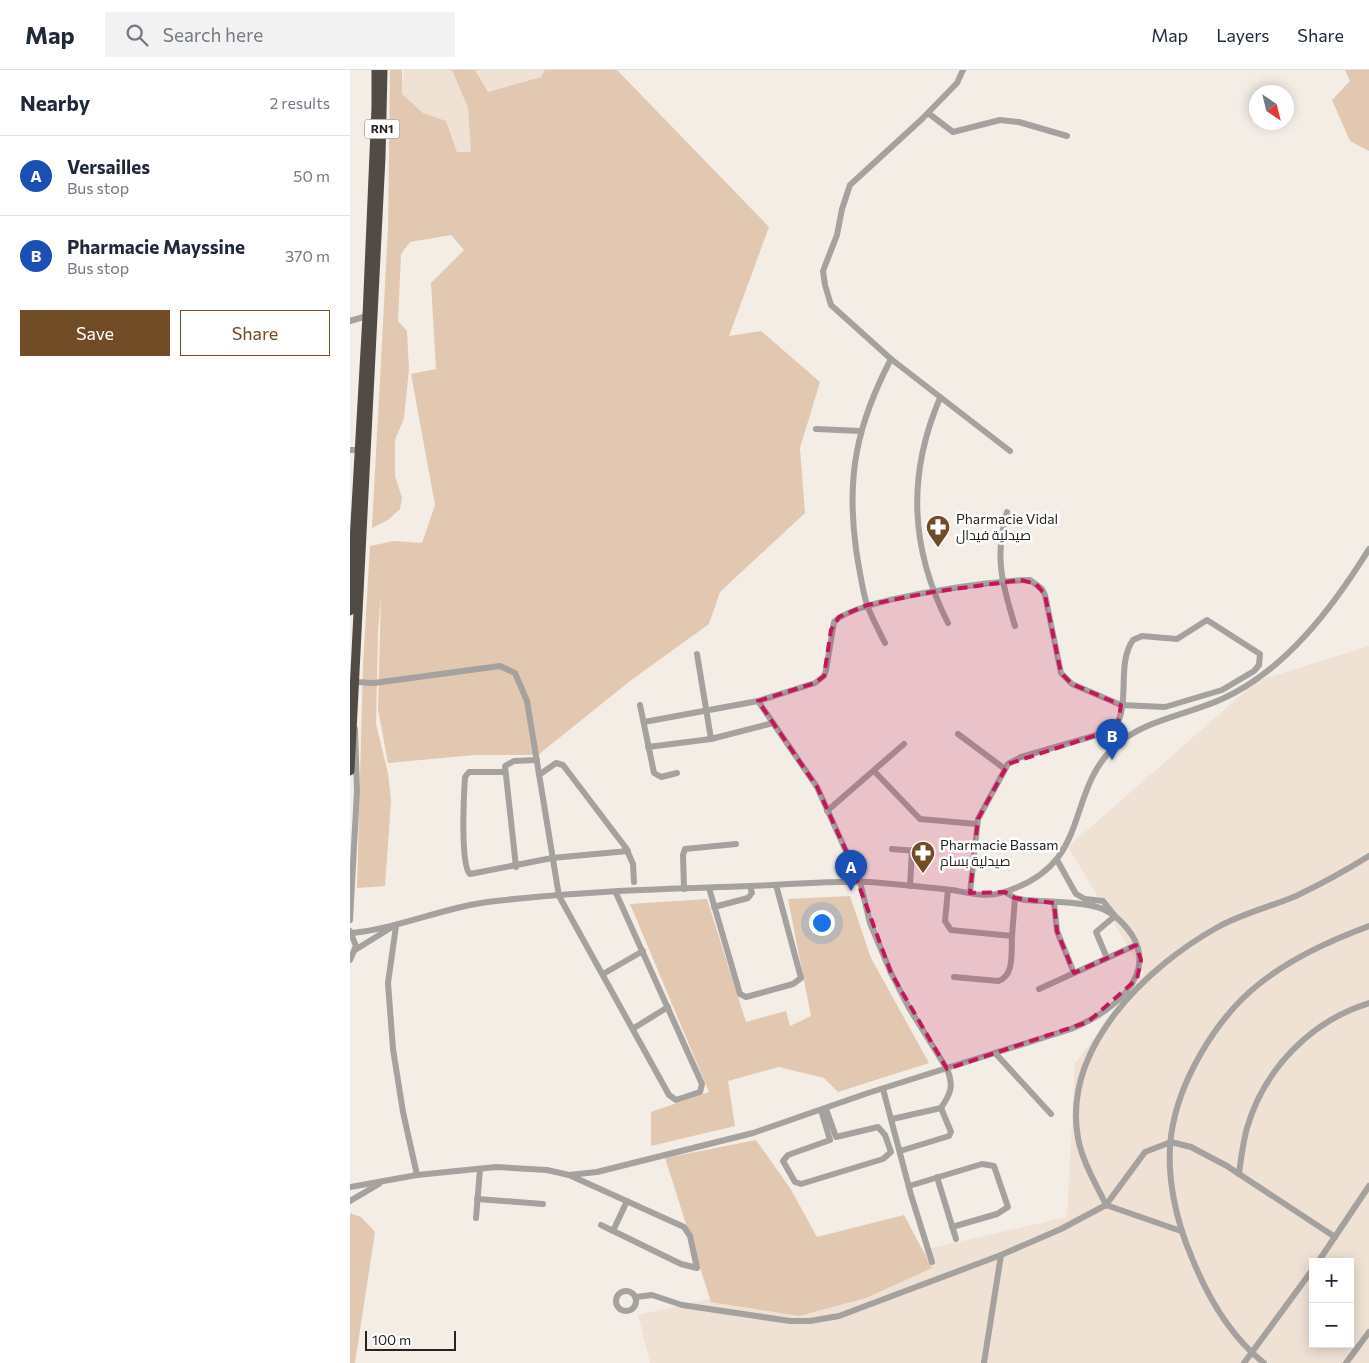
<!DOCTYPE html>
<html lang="en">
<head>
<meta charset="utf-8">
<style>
  body { margin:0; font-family:Commissioner,Cairo,sans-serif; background:#f2f2f3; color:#1f2937 }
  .controls { position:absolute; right:15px; bottom:15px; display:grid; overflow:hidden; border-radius:0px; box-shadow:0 2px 12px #0003 }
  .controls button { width:45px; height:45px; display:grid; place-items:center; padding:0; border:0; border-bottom:1px solid #e0e1e3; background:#fff; color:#1f2937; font:25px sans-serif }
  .compass { position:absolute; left:899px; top:15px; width:45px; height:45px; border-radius:50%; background:#fff; box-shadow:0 2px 12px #0003; rotate:145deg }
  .scale { position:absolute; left:15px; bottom:12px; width:91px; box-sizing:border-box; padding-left:5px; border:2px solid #262321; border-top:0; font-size:14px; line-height:18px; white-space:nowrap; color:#262321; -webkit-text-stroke:4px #fff; paint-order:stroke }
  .you { position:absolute; left:471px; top:852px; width:18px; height:18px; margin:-12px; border:4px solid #fff; border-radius:50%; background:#1a73e8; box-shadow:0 0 0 8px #1a73e833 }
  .badge { display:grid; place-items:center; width:32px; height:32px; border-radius:50%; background:#714c27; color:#fff; font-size:16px; font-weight:700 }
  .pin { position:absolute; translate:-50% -41px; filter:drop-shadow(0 1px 2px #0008) }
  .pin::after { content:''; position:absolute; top:26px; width:18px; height:15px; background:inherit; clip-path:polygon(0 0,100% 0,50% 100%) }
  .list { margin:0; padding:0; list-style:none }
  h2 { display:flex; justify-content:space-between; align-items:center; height:65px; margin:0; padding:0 20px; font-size:21px }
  h2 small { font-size:16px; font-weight:400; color:#747a83 }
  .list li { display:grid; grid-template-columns:32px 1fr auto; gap:15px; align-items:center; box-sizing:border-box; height:80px; padding:0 20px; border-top:1px solid #e0e1e3 }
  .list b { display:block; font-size:19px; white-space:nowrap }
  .list p { margin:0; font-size:16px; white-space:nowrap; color:#747a83 }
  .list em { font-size:16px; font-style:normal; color:#747a83 }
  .actions { display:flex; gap:10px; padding:15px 20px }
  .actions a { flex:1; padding:11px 0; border:1px solid #714c27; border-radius:0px; text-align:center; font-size:18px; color:#714c27 }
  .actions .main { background:#714c27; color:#fff }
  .icon { flex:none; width:28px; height:28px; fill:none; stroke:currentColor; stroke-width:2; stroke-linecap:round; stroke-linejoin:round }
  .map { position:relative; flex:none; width:1019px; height:1293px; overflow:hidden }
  header { display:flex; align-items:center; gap:30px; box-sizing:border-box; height:70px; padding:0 25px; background:#fff; border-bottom:1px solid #e0e1e3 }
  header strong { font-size:24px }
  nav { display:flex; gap:28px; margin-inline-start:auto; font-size:18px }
  .search { width:350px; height:45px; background:#f2f2f3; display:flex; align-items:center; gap:12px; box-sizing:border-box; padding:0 18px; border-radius:0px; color:#747a83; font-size:19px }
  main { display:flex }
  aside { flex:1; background:#fff }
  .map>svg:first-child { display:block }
  .built { fill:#efe1d4; fill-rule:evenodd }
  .green { fill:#e2c8b0 }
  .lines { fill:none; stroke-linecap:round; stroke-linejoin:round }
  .minor { stroke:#a4a19e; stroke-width:6 }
  .highway { stroke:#514b45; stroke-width:9 }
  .marked { fill:#c2185b; fill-opacity:0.2; stroke:#c2185b; stroke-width:4; stroke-dasharray:10 6; stroke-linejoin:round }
  .labels { text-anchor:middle; stroke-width:5; stroke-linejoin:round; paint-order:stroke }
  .shield { fill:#fff; stroke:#676564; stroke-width:1 }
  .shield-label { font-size:12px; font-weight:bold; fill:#262321 }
  .poi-label { font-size:14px; fill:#262321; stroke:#fff; text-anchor:start }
</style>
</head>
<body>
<header>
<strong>Map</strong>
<div class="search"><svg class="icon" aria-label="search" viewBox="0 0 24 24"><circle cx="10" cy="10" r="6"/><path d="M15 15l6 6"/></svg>Search here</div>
<nav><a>Map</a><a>Layers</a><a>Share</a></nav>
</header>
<main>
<aside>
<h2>Nearby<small>2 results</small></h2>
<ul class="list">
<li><span class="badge" style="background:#1a4fb4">A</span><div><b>Versailles</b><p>Bus stop</p></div><em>50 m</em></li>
<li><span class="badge" style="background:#1a4fb4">B</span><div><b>Pharmacie Mayssine</b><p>Bus stop</p></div><em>370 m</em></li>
</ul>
<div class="actions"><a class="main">Save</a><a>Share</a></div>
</aside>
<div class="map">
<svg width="1019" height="1293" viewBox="0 0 1019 1293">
  <rect width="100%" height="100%" fill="#f4ede6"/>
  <g class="built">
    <path d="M 54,0 L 102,0 L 118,38 L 122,82 L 107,82 L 96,51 L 73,43 L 51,23 Z"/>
    <path d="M 125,0 L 195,0 L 191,7 L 138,22 Z"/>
    <path d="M 1019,576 L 1019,1293 L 300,1293 L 288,1245 L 717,1147 L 725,993 L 794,903 L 718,777 L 907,611 ZM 963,1192 L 1000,1192 L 1000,1274 L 963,1274 Z"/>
  </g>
  <g class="green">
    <path d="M 40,0 L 52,0 L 52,24 L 73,43 L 96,51 L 107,82 L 121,82 L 118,38 L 102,0 L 125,0 L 138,22 L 191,7 L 195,0 L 267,0 L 419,157 L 379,266 L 411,261 L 470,312 L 450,378 L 455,443 L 370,522 L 359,554 L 280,611 L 188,685 L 125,685 L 38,693 L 28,639 L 31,526 L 28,561 L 26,654 L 38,703 L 41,731 L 35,816 L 7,818 L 13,595 L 20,476 L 44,471 L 72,473 L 85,435 L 61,304 L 86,299 L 81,213 L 114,180 L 101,165 L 60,172 L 51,184 L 48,251 L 57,261 L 59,299 L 54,348 L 45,370 L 45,406 L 52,428 L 50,439 L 38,450 L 22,458 L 38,159 Z"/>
    <path d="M 995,0 L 1019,0 L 1019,81 L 1000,71 L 982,30 L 1000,11 Z"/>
    <path d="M 500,826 L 521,888 L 579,993 L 488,1022 L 474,1008 L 429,997 L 378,1011 L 385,1056 L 301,1076 L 301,1042 L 359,1022 L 280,834 L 357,829 L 396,952 L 436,941 L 440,956 L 461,946 L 438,829 Z"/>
    <path d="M 406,1070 L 440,1118 L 467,1167 L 554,1145 L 582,1198 L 516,1228 L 449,1246 L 361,1232 L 315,1088 Z"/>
    <path d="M 0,1143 L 11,1147 L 25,1162 L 5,1293 L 0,1293 Z"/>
  </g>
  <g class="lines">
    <g class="minor">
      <path d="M 613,0 L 607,13 L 572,49 L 500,115 L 492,139 L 487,165 L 473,201 L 475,215 L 481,235 L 541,289 L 660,381"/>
      <path d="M 578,43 L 603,62 L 650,50 L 669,52 L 717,66"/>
      <path d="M 0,251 L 17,246"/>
      <path d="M 590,328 C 557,405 560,478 598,553"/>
      <path d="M 466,359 L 511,361"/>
      <path d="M 0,380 L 10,380"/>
      <path d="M 657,442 C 644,485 652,514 665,556"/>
      <path d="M 535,573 C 529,561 522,548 517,535 C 512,518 509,498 506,479 C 496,406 507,354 541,289"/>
      <path d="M 347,584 L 361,669"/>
      <path d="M 6,612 L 24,613 L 150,596 L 165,603 L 177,631 L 209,826 L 319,1025 L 326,1030 L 350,1022 L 352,1014 L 266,823"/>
      <path d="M 408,631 L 467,717 L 510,812 L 520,853 L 541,903 L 559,938 L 597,999 C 604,1016 601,1023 591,1038"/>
      <path d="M 290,635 L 304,703 L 311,707 L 327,703"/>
      <path d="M 294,652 L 408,631 L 465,613 L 474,606 L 476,600 L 484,552 C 505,529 646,510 680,510 L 692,519 L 695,525 L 711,603 L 722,614 L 771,635 L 815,637 L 872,620 L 904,601 L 909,595 L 910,584 L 857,550 L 827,569 L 792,566 L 783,570 C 766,594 781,634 765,657 L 747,665 L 671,687 L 658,694 L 628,749 L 620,823"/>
      <path d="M 608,664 L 655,699"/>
      <path d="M 298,677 L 361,669 L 423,653"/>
      <path d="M 524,701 L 570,749 L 627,754"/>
      <path d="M 154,702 L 119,702 L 115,707 C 114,723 110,795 120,804 L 202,788 L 278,781"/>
      <path d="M 189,705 L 206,693 L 213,695 L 276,778 L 283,794 L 284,812"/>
      <path d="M 477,741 L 554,674"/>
      <path d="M 542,779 L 578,782"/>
      <path d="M 707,790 L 726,824 L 735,829 L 753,831 L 765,846 L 746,862 L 757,888"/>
      <path d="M 166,797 L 155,696 L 164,691 L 187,690"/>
      <path d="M 560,816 L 562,780"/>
      <path d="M 359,818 L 390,924 L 396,927 L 443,914 L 451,908 L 426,815"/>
      <path d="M 334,819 L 333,785 L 335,779 L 386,774"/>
      <path d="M 598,820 L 595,851 L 601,860 L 662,866 L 665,828"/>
      <path d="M 704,833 L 707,861 L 724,903"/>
      <path d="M 364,837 L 398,828 L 402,823 L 400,816"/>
      <path d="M 0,850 L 7,721 L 5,659"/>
      <path d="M 46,856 L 38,913 L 43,979 L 53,1042 L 67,1105"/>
      <path d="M 2,863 C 51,858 96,836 146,831 C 230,821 316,819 400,816 C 440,815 480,810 519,812 C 546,814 574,817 602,820 C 619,823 637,828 654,822 C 743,795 714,725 764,677 C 793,650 837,645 872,629 C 935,601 983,537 1019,479"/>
      <path d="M 5,880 L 42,857"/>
      <path d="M 0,890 L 6,876 L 0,861"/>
      <path d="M 253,904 L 293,881"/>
      <path d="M 604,907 L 648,911 C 665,906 661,881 662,866"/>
      <path d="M 689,919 L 786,875"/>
      <path d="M 284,958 L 318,937"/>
      <path d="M 646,984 L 701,1044"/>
      <path d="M 533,1019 L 561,1125 L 582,1192"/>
      <path d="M 471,1040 L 480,1070 L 438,1085 L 433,1091 L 445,1112 L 451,1114 L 533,1089 L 541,1082 L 535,1065 L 528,1057 L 486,1067 L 476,1039"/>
      <path d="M 542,1049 L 591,1038 L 601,1062 L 599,1066 L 550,1081"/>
      <path d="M 889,1104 C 891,1088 893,1072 897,1058 C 914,999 961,951 1019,933"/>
      <path d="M 219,1105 L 247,1102 L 403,1063 L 518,1023 L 721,959 C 757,944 809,909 782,865 C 773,852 762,841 747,837 C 725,831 698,832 675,830 L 665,828 L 655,822"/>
      <path d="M 587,1107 L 606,1169"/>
      <path d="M 559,1116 L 632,1094 L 644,1096 L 658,1137 L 647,1144 L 602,1157"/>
      <path d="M 0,1117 L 67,1105 L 146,1097 L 197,1100 L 219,1105 L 334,1157 L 340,1166 L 347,1198 L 331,1194 L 251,1155"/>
      <path d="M 127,1129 L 193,1134"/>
      <path d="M 0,1131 L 29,1114"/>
      <path d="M 126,1148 L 130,1099"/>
      <path d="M 263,1161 L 277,1131"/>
      <path d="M 985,1167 L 877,1096 L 841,1077 L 821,1072 L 795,1082 L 756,1135 C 746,1114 732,1091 728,1068 C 712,978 796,897 868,857 C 893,843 920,837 946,826 C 971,814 995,801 1019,786"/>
      <path d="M 968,1192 L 1019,1116"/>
      <circle cx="276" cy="1231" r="10"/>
      <path d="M 286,1227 L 302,1225 L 332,1235 L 440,1251 L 460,1251 L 489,1246 L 651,1185 L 711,1159 L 756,1135 L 831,1161"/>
      <path d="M 634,1293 L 651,1185"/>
      <path d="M 894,1293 L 963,1199"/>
      <path d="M 914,1293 C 880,1266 858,1228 842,1188 C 826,1151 816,1106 821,1066 C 828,1012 866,948 909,914 C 942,888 979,871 1019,856"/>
      <path d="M 996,1293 L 1019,1262"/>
    </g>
    <g class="highway">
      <path d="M 0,541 L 17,246 L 26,37 L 26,0"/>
      <path d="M 0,701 L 31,87 L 33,0"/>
    </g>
  </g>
  <path class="marked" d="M 671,510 L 686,514 L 695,525 L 711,603 L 722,614 L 771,635 L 768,654 L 759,661 L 658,694 L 628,749 L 620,823 L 655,822 L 665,828 L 704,833 L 707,861 L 724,903 L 786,875 L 791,890 L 787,909 L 738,952 L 597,999 L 541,903 L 497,783 L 467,717 L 408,631 L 465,613 L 474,606 L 481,560 L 489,547 L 517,535 L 582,522 Z"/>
  <defs>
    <symbol id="pharmacy-pin" viewBox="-11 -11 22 30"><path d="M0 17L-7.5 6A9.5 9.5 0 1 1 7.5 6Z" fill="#714c27" stroke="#fff"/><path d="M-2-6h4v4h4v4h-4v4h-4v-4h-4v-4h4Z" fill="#fff"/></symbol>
  </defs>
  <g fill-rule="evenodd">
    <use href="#pharmacy-pin" x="574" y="443" width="28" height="38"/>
    <use href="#pharmacy-pin" x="559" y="769" width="28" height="38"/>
  </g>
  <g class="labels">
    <rect class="shield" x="14.5" y="49.5" width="35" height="19" rx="4"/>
    <g class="shield-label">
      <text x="32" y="63">RN1</text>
    </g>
    <g class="poi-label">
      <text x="606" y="454">Pharmacie Vidal<tspan x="606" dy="16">صيدلية فيدال</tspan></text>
      <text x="590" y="780">Pharmacie Bassam<tspan x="590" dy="16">صيدلية بسام</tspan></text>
    </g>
  </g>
</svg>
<div class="controls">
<button>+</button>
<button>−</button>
</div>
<svg class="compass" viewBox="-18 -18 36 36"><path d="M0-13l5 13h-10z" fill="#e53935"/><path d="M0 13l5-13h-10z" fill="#747a83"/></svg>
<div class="scale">100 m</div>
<div class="you"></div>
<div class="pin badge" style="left:501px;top:821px;background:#1a4fb4">A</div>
<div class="pin badge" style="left:762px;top:690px;background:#1a4fb4">B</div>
</div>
</main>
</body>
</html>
